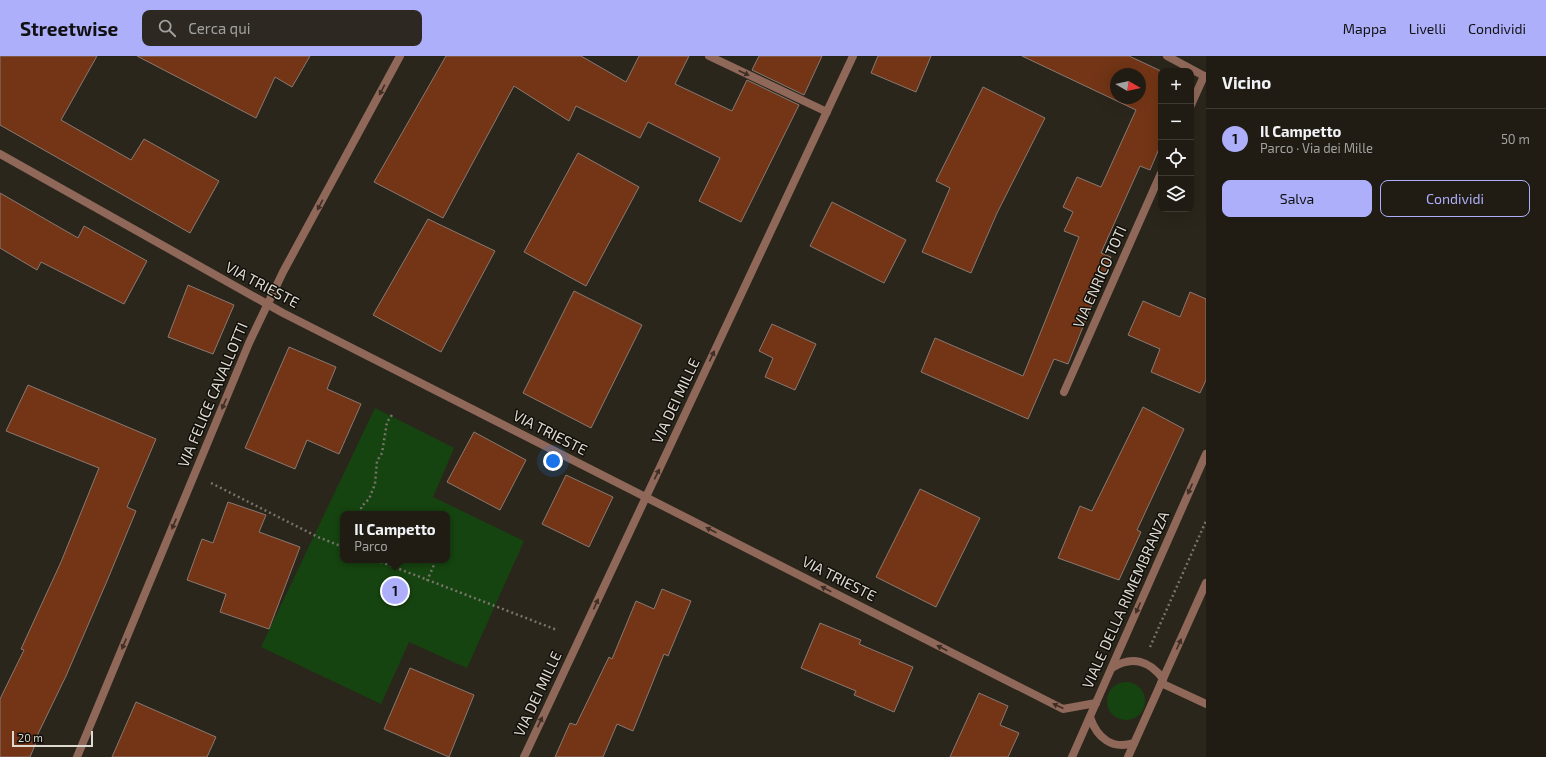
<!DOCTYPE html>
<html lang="it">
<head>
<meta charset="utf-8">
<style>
  body { margin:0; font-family:"Exo 2",sans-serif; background:#2d2922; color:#f1f3f6 }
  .controls { position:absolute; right:12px; top:12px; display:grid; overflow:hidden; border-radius:8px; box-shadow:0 4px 16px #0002 }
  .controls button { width:36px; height:36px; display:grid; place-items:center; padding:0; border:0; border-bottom:1px solid #3d3a34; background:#201c14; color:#f1f3f6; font:20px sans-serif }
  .compass { position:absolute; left:1110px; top:12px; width:36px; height:36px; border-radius:50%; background:#201c14; box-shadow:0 4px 16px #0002; rotate:99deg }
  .scale { position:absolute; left:12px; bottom:10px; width:81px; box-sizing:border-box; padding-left:4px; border:2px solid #dddad2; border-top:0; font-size:11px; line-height:14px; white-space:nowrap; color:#dddad2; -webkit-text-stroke:3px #120f0a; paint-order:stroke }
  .you { position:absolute; left:553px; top:405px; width:14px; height:14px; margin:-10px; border:3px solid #fff; border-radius:50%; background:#1a73e8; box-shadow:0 0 0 6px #1a73e833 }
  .badge { display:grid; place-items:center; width:26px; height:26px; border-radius:50%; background:#adaffb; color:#111; font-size:13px; font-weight:700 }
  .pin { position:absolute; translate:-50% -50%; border:2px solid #fff; box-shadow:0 1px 4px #0006 }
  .popup { position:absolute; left:340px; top:455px; width:110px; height:52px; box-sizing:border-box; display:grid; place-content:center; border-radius:8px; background:#201c14; filter:drop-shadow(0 1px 3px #0005); font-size:13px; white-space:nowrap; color:#a2a1a0 }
  .popup b { font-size:15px; color:#f1f3f6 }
  .popup::after { content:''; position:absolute; left:50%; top:100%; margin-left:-8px; border:8px solid transparent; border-top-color:#201c14 }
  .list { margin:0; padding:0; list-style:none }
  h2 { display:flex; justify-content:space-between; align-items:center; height:52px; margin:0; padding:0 16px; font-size:17px }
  h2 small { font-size:13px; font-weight:400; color:#a2a1a0 }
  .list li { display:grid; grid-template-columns:26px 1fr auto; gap:12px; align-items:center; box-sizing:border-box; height:60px; padding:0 16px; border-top:1px solid #3d3a34 }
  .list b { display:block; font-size:15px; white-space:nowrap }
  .list p { margin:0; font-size:13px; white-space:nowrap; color:#a2a1a0 }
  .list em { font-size:13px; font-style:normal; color:#a2a1a0 }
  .actions { display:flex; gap:8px; padding:12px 16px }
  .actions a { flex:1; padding:9px 0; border:1px solid #adaffb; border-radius:8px; text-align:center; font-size:14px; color:#adaffb }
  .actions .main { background:#adaffb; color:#111 }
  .icon { flex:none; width:22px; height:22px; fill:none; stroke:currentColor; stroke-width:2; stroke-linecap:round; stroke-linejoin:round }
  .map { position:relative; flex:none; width:1206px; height:701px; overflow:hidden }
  header { display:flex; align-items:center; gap:24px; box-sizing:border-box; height:56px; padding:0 20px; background:#adaffb; color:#111 }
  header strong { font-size:19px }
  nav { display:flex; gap:22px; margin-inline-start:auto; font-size:14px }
  .search { width:280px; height:36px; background:#2d2922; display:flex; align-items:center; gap:10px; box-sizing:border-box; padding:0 14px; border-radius:8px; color:#a2a1a0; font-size:15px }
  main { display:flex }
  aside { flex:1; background:#201c14 }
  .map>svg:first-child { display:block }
  .green { fill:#164410; fill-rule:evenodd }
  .building { fill:#733516; stroke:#887972; fill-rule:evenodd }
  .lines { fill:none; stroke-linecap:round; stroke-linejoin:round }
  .path { stroke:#78746b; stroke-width:2.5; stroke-dasharray:2 3; stroke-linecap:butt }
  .minor { stroke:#8f6859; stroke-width:8 }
  .tertiary { stroke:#8f6859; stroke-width:8 }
  .oneway { fill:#3e2e26 }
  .labels { text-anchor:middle; stroke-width:3; stroke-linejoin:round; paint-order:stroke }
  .street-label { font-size:15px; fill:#dddad2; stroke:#120f0a }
</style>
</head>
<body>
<header>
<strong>Streetwise</strong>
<div class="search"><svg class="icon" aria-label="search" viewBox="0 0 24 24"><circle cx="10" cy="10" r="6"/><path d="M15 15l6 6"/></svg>Cerca qui</div>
<nav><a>Mappa</a><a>Livelli</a><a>Condividi</a></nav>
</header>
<main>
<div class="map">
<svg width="1206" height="701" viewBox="0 0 1206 701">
  <rect width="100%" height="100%" fill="#2b261b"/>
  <g class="green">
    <path d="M 375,352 L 454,392 L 433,441 L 524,485 L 467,612 L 409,586 L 381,648 L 261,591 ZM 343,458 L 447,458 L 447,504 L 343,504 Z"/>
    <circle cx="1126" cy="645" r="19"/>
  </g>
  <g class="building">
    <path d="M 0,0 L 97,0 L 61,64 L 131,104 L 144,83 L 219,125 L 190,177 L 0,69 Z"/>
    <path d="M 137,0 L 310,0 L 292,31 L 275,21 L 256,62 Z"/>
    <path d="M 446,0 L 581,0 L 626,26 L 639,0 L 689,0 L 675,28 L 732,55 L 747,24 L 799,49 L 741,166 L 699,145 L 720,102 L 648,66 L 640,82 L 576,50 L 569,65 L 514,30 L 443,162 L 374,126 Z"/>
    <path d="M 759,0 L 822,0 L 804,39 L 752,14 Z"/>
    <path d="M 878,0 L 931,0 L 916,36 L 871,17 Z"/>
    <path d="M 1022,0 L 1129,0 L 1161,15 L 1161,88 L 1150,114 L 1140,110 L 1101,197 L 1111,201 L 1068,308 L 1054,303 L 1028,363 L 921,316 L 935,282 L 1023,320 L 1079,181 L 1064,175 L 1073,156 L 1063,151 L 1077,121 L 1101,131 L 1136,54 ZM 1116,18 L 1140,18 L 1140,42 L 1116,42 Z"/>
    <path d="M 983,31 L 1045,62 L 997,157 L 971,217 L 922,196 L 950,132 L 936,125 Z"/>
    <path d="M 578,97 L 639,131 L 586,230 L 524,196 Z"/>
    <path d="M 0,137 L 78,182 L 84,170 L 147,205 L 124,248 L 41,206 L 37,214 L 0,192 Z"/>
    <path d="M 832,146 L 906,184 L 884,227 L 810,190 Z"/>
    <path d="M 428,163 L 495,195 L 441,296 L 373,259 Z"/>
    <path d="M 188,229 L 234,249 L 213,298 L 168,281 Z"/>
    <path d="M 574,235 L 642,269 L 591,372 L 523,337 Z"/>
    <path d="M 1190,236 L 1206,243 L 1206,324 L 1200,337 L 1151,316 L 1160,293 L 1128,279 L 1143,245 L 1180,261 Z"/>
    <path d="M 772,268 L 816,288 L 795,334 L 765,321 L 773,302 L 759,295 Z"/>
    <path d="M 289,291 L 336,311 L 327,333 L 361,348 L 339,398 L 307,384 L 295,413 L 245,392 Z"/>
    <path d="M 28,329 L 156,383 L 127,451 L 136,455 L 107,525 L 66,620 L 36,682 L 38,682 L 30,701 L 0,701 L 0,643 L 24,594 L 21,593 L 61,506 L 99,412 L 6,375 Z"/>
    <path d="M 1143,351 L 1184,373 L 1137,474 L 1141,476 L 1119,524 L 1058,502 L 1080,450 L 1092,455 Z"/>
    <path d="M 474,376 L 526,404 L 500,454 L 447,426 Z"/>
    <path d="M 566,419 L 613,441 L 589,491 L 542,468 Z"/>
    <path d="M 920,433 L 980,462 L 936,551 L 876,521 Z"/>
    <path d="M 228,446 L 266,459 L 259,476 L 300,491 L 269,573 L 220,556 L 226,538 L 187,524 L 202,483 L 213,487 Z"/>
    <path d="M 662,533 L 691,545 L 668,600 L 664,598 L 633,675 L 617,668 L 603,701 L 555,701 L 570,667 L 576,669 L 609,601 L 612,603 L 636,545 L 654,553 Z"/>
    <path d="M 820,567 L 861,584 L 859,588 L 913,611 L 894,656 L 854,639 L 856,635 L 801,612 Z"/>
    <path d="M 410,612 L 474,639 L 449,701 L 384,673 Z"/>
    <path d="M 979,637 L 1008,650 L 1000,669 L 1019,677 L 1008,701 L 950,701 Z"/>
    <path d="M 136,646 L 216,681 L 207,701 L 112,701 Z"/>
  </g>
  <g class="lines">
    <g class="path">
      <path d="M 211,427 L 318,481 L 343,491"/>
      <path d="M 362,458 L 361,451 L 369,443 L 375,428 L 377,405 L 382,397 L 387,366 L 392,359"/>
      <path d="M 376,504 L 557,574"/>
      <path d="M 427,525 L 436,504"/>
      <path d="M 1150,591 L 1206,465"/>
    </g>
    <g class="minor">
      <path d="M 709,0 L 827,56"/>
      <path d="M 1167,0 L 1206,21"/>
      <path d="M 1191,49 L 1204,20"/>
      <path d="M 0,98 L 283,257 L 1063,653 L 1096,647"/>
      <path d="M 1064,336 L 1161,117"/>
      <path d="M 1161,627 L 1206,648"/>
      <path d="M 77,701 L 249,287 L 283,216 L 400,0"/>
      <path d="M 524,701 L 853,0"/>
    </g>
    <g class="tertiary">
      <path d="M 1112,612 C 1132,599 1150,605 1163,623"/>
      <path d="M 1090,661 C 1097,682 1112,694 1134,687"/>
      <path d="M 1072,701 L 1206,398"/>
      <path d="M 1128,701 L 1206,527"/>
    </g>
  </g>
  <defs><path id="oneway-solid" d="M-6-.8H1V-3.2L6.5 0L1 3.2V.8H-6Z"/></defs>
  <g class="oneway">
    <use href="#oneway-solid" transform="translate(744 17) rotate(25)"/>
    <use href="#oneway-solid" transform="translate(382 34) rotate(118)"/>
    <use href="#oneway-solid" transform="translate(320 149) rotate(118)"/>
    <use href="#oneway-solid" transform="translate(712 300) rotate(-65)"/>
    <use href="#oneway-solid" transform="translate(224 348) rotate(113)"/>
    <use href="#oneway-solid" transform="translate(657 418) rotate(-64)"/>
    <use href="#oneway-solid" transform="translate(1190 433) rotate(114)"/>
    <use href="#oneway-solid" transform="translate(174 468) rotate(113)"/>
    <use href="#oneway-solid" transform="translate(711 474) rotate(-153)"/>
    <use href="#oneway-solid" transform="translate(826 533) rotate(-153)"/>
    <use href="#oneway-solid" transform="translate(596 548) rotate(-65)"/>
    <use href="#oneway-solid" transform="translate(1138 552) rotate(114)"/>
    <use href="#oneway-solid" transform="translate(124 588) rotate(113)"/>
    <use href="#oneway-solid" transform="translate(1179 588) rotate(-66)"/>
    <use href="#oneway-solid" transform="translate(942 592) rotate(-153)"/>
    <use href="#oneway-solid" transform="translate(1058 650) rotate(-156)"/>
    <use href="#oneway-solid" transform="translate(540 666) rotate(-65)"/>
  </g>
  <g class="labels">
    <g class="street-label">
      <text transform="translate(1100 221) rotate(-66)" y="5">VIA ENRICO TOTI</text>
      <text transform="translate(262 229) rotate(28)" y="5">VIA TRIESTE</text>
      <text transform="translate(213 339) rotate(-67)" y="5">VIA FELICE CAVALLOTTI</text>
      <text transform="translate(676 345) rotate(-65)" y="5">VIA DEI MILLE</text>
      <text transform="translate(550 377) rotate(27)" y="5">VIA TRIESTE</text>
      <text transform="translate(839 523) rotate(27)" y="5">VIA TRIESTE</text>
      <text transform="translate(1126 544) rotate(-66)" y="5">VIALE DELLA RIMEMBRANZA</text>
      <text transform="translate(538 638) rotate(-65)" y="5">VIA DEI MILLE</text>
    </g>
  </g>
</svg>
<div class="controls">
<button>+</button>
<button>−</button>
<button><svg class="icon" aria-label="locate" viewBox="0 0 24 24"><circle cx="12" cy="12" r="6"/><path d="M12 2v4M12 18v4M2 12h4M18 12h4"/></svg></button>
<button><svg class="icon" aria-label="layers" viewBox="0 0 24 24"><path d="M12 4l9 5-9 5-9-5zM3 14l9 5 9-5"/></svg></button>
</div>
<svg class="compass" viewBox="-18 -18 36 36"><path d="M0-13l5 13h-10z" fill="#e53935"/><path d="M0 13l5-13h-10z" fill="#a2a1a0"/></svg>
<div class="scale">20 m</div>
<div class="you"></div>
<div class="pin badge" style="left:395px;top:535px">1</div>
<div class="popup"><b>Il Campetto</b>Parco</div>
</div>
<aside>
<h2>Vicino<small></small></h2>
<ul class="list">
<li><span class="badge">1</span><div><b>Il Campetto</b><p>Parco · Via dei Mille</p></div><em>50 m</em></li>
</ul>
<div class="actions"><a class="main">Salva</a><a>Condividi</a></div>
</aside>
</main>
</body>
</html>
